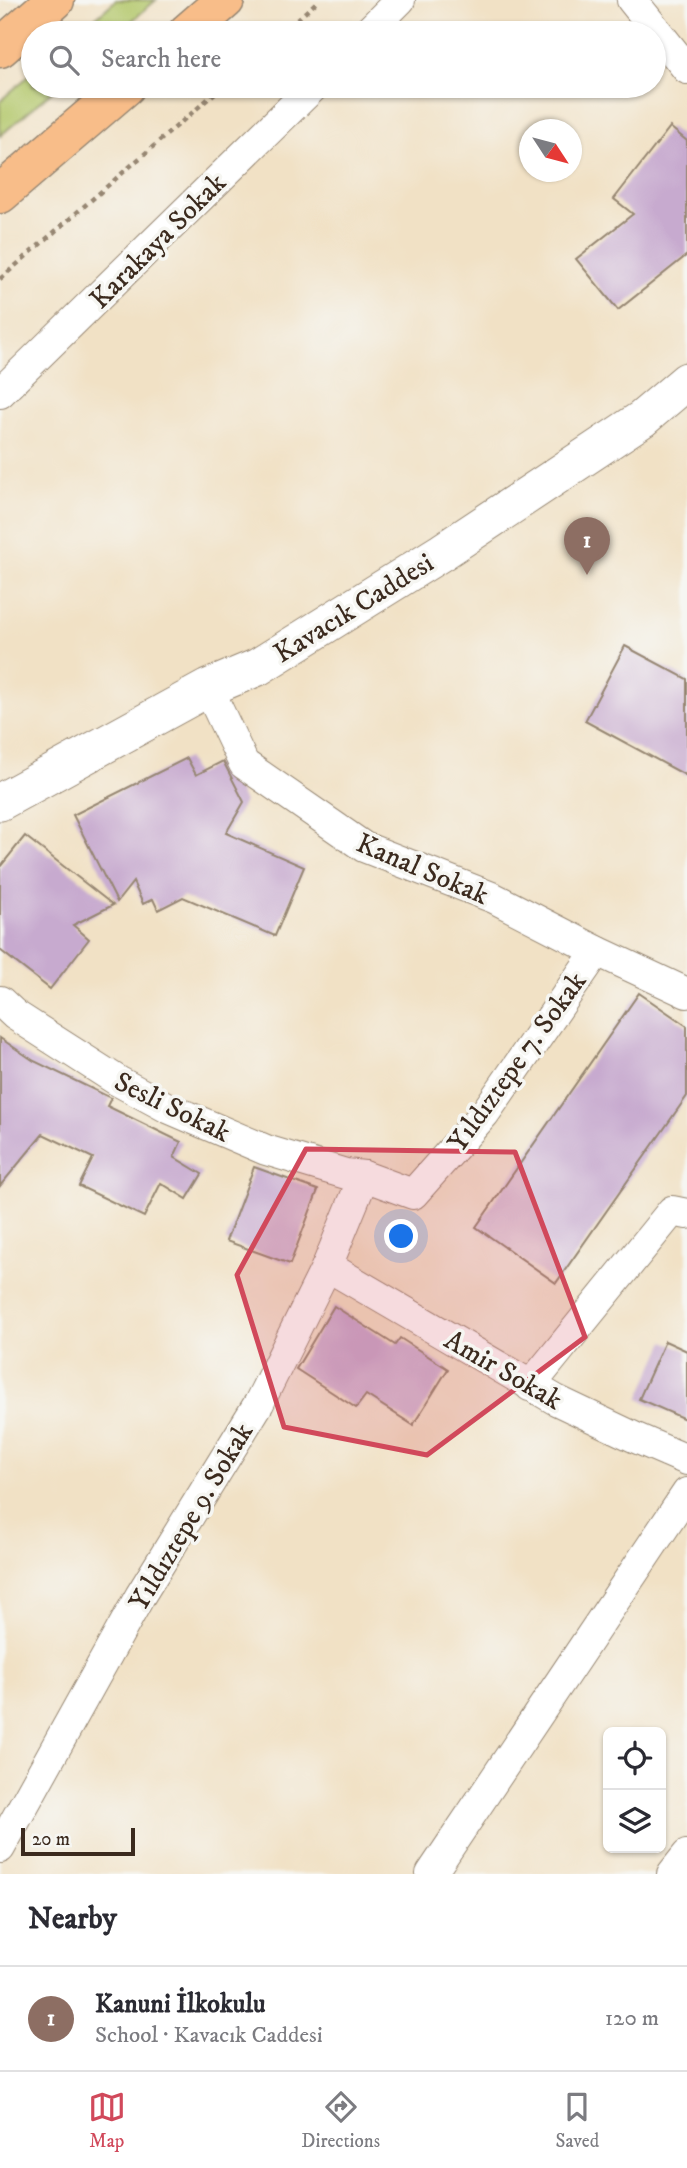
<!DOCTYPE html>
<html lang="en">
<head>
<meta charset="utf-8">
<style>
  body { margin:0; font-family:"IM FELL DW Pica",serif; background:#f2f2f3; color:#2b2b33 }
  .controls { position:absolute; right:21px; bottom:21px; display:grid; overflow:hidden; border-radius:10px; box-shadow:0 2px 5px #0004 }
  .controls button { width:63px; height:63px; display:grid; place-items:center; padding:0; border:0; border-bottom:2px solid #e1e1e2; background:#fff; color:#2b2b33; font:35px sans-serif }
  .compass { position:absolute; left:519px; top:119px; width:63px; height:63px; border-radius:50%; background:#fff; box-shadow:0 2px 5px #0004; rotate:126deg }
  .scale { position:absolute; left:21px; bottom:18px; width:114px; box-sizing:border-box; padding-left:7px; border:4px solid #3b2a1e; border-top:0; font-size:19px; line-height:24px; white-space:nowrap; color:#3b2a1e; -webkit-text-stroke:5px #f6f6f2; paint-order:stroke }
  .you { position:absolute; left:402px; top:1237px; width:24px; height:24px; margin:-18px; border:5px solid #fff; border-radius:50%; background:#1a73e8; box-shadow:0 0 0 10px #1a73e833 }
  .badge { display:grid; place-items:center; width:46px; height:46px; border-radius:50%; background:#d1495b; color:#fff; font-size:23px; font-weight:700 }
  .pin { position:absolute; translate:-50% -58px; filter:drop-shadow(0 2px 4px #0008) }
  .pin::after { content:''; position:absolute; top:37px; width:24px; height:21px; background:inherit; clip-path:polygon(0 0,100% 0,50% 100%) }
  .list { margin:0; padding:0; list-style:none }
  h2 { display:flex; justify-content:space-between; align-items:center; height:91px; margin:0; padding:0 28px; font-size:30px }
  h2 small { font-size:23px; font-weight:400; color:#7c7c81 }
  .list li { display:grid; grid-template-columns:46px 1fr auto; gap:21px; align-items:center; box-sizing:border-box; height:105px; padding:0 28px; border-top:2px solid #e1e1e2 }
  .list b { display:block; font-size:26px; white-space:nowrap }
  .list p { margin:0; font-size:23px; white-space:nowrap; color:#7c7c81 }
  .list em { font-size:23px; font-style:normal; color:#7c7c81 }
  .icon { flex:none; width:38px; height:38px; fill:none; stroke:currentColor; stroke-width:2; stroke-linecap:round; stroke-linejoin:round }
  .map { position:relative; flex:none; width:687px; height:1874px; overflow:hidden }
  .search { position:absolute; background:#fff; box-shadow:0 2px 5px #0004; left:21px; right:21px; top:21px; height:77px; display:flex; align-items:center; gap:18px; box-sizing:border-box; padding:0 24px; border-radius:38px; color:#7c7c81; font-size:26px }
  .sheet { height:196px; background:#fff }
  nav { display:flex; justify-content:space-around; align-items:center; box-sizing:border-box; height:98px; border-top:2px solid #e1e1e2; background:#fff; font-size:19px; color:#7c7c81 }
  nav a { display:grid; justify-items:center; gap:4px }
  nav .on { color:#d1495b }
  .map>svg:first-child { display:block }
  .green { fill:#b3c76b; stroke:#777844; stroke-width:2 }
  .building { fill:#c7aacf }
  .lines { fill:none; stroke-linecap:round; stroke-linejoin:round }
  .minor-casing { stroke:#968672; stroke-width:32 }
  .tertiary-casing { stroke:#968672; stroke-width:39 }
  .trunk-casing { stroke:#968672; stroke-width:41 }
  .path { stroke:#968672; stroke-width:4.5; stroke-dasharray:5 5; stroke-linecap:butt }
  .minor { stroke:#fff; stroke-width:30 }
  .tertiary { stroke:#fff; stroke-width:37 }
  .trunk { stroke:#f8bd89; stroke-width:38 }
  .marked { fill:#d1495b; fill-opacity:0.2; stroke:#d1495b; stroke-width:5; stroke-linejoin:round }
  .labels { text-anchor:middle; stroke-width:7; stroke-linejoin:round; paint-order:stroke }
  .street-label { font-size:28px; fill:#3b2a1e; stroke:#f6f6f2 }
</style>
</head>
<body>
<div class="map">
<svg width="687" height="1874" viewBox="0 0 687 1874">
  <rect width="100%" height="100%" fill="#f6f6f2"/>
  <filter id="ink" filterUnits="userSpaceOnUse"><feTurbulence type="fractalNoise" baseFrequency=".0143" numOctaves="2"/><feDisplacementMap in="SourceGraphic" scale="14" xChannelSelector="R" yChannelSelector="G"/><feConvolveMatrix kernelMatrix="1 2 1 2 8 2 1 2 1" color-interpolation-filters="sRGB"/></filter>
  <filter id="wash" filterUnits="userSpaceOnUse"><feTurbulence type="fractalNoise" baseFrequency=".00686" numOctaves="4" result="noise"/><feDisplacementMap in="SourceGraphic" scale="28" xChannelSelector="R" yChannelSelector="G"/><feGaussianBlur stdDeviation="1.57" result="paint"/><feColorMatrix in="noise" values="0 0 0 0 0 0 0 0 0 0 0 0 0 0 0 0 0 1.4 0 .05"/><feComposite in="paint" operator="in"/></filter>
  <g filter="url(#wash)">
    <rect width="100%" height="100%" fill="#f1e1c5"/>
    <g class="green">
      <path d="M 116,0 L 156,0 L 118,33 L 78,33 Z"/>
      <path d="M 33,72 L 33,86 L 58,86 L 0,136 L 0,101 Z"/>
    </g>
    <g id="blocks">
      <g class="building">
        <path d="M 670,127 L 687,141 L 687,255 L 618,310 L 576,259 L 633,214 L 614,199 Z"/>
        <path d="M 625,646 L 687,679 L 687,776 L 585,721 Z"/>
        <path d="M 187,758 L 196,775 L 223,761 L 244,802 L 226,833 L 304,867 L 275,936 L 183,897 L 158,910 L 153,899 L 143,904 L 133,882 L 117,902 L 73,815 Z"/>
        <path d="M 25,836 L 113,905 L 73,925 L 89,939 L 50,989 L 0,950 L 0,867 Z"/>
        <path d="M 639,993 L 687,1026 L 687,1096 L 556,1283 L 476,1227 Z"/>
        <path d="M 0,1038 L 34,1061 L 111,1098 L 107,1106 L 181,1142 L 174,1157 L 202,1174 L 187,1199 L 161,1183 L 144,1217 L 79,1186 L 93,1158 L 43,1134 L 0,1186 Z"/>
        <path d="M 254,1167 L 318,1190 L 290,1264 L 226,1241 Z"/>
        <path d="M 334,1306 L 395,1345 L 400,1338 L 448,1369 L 413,1425 L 366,1395 L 356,1408 L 296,1369 Z"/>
        <path d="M 665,1341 L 687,1351 L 687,1420 L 639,1399 Z"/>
      </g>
    </g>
  </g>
  <g filter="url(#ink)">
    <use href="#blocks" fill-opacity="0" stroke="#968672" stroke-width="2"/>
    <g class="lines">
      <defs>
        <g id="minor">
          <path d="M 632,0 L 687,69"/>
          <path d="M 367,33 L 400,0"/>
          <path d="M 0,393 L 314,86"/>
          <path d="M 208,688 L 244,764 L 364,847 L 494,898 L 597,951 L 687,993"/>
          <path d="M 0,1001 L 15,1015 L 118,1081 L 168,1108 L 266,1150 L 346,1174 L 364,1176 L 413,1194 L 485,1113 L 597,951"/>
          <path d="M 327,1266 L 556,1400 L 636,1438 L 687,1460"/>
          <path d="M 530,1386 L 672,1211 L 687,1214"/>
          <path d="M 0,1848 L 140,1596 L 259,1403 L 327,1266 L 364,1176"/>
          <path d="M 431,1874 L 687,1493"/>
          <path d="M 672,1874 L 687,1855"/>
        </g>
        <path id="tertiary" d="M 0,802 L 208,688 L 258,667 L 442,552 L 642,419 L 687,381"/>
        <g id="trunk">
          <path d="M 187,33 L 225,0"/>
          <path d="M 0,48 L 55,0"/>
          <path d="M 0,194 L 126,86"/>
        </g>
      </defs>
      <use href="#minor" class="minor-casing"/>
      <use href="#tertiary" class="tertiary-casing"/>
      <use href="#trunk" class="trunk-casing"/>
      <g class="path">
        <path d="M 282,33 L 319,0"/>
        <path d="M 0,279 L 223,86"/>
      </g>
      <use href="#minor" class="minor"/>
      <use href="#tertiary" class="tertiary"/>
      <use href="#trunk" class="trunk"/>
    </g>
  </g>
  <path class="marked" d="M 306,1149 L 515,1152 L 585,1337 L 427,1455 L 284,1427 L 237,1275 Z"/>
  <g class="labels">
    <g class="street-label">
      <text transform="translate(157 240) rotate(-45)" y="10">Karakaya Sokak</text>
      <text transform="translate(353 607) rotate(-32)" y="10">Kavacık Caddesi</text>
      <text transform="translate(423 868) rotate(23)" y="10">Kanal Sokak</text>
      <text transform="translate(516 1061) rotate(-54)" y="10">Yıldıztepe 7. Sokak</text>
      <text transform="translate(173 1106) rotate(26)" y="10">Sesli Sokak</text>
      <text transform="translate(504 1369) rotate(30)" y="10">Amir Sokak</text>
      <text transform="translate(190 1516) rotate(-59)" y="10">Yıldıztepe 9. Sokak</text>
    </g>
  </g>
</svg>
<div class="controls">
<button><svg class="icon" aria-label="locate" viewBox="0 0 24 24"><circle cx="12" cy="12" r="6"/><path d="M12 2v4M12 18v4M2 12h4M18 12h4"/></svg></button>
<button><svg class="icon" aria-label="layers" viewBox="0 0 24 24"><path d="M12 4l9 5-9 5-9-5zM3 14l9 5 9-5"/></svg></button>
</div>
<svg class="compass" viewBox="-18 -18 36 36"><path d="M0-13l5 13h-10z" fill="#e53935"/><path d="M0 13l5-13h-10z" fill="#7c7c81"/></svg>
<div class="scale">20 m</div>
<div class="you"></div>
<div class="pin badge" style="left:587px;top:575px;background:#8d6e63">1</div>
<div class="search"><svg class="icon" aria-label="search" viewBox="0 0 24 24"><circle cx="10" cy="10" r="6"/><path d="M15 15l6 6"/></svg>Search here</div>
</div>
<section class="sheet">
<h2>Nearby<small></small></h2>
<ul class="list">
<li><span class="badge" style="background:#8d6e63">1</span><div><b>Kanuni İlkokulu</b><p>School · Kavacık Caddesi</p></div><em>120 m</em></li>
</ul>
</section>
<nav>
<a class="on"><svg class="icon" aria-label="map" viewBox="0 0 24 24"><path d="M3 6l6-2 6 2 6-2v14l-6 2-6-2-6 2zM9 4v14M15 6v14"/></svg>Map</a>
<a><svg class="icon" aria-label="directions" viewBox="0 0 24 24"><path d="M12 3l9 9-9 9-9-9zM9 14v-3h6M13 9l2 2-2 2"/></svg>Directions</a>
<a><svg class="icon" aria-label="saved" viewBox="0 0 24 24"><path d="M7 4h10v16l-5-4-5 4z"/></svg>Saved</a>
</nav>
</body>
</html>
